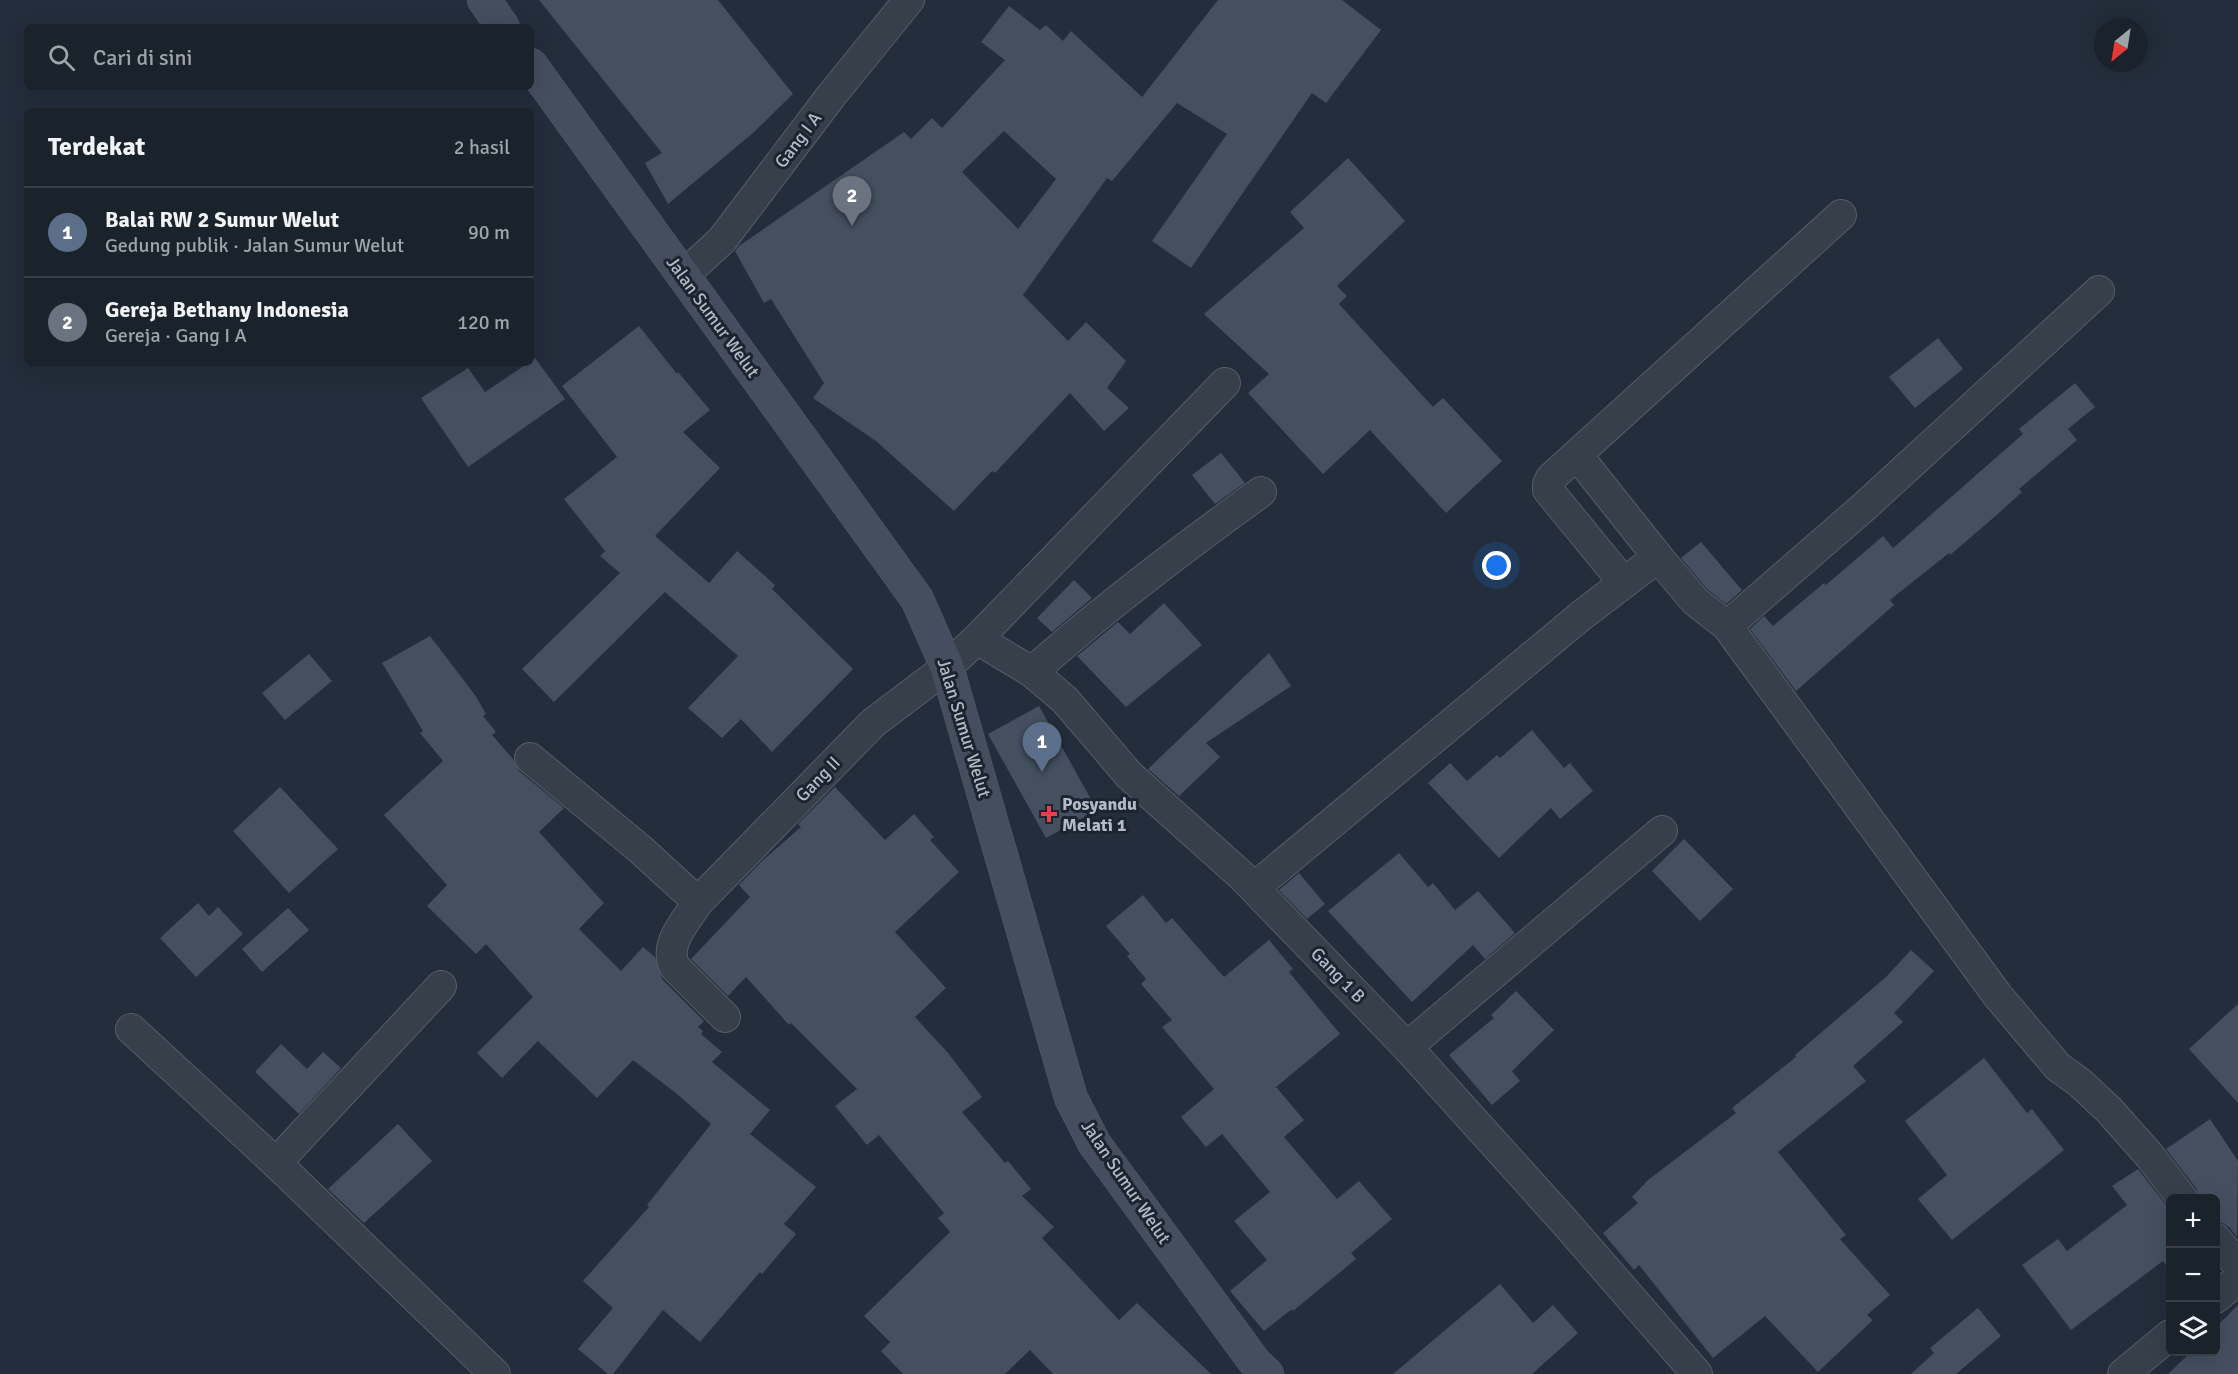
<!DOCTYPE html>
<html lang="id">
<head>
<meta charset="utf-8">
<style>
  body { margin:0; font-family:Signika,sans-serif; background:#272f38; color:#f1f3f6 }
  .controls { position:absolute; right:18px; bottom:18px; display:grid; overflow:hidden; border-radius:9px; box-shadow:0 6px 24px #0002 }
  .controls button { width:54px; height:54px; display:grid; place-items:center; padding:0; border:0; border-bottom:2px solid #383f48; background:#1a222c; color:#f1f3f6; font:30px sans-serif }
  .compass { position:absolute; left:2094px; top:18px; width:54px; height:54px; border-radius:50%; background:#1a222c; box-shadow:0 6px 24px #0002; rotate:210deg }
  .you { position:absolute; left:1497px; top:566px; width:21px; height:21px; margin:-15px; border:4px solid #fff; border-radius:50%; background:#1a73e8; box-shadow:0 0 0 9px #1a73e833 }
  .badge { display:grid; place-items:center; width:39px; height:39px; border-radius:50%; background:#89b2f5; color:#fff; font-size:20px; font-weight:700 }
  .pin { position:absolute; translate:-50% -50px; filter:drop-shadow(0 2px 3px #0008) }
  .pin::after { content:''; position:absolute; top:32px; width:21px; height:18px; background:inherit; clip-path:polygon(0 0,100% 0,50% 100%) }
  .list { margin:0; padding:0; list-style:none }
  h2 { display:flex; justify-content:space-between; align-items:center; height:78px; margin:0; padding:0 24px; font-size:26px }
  h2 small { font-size:20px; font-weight:400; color:#9fa4a9 }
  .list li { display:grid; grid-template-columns:39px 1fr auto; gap:18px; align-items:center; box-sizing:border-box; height:90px; padding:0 24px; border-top:2px solid #383f48 }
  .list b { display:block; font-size:22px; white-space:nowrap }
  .list p { margin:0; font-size:20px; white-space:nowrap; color:#9fa4a9 }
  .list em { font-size:20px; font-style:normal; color:#9fa4a9 }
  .icon { flex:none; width:33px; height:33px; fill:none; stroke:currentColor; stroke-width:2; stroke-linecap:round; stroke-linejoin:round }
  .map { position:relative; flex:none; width:2238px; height:1374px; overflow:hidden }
  .search { position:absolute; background:#1a222c; box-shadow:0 6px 24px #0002; left:24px; top:24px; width:510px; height:66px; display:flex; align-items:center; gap:15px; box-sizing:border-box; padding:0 21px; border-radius:9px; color:#9fa4a9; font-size:22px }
  .panel { position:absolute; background:#1a222c; box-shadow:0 6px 24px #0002; left:24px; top:108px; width:510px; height:258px; border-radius:9px }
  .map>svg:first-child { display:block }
  .building { fill:#445060; fill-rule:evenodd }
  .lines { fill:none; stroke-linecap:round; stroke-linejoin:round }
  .street-casing { stroke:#555d69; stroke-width:32 }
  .secondary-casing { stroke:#555d69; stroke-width:34 }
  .street { stroke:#373f4b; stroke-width:30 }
  .secondary { stroke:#454e5e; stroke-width:33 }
  .health-dot { fill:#e0444e; stroke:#1c2430; stroke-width:2 }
  .labels { text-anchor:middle; stroke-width:6; stroke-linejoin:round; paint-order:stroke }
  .street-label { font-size:18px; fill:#b2bac7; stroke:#1c2430 }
  .poi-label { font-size:18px; font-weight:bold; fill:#b2bac7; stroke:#1c2430; text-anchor:start }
</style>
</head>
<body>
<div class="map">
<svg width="2238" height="1374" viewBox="0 0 2238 1374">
  <rect width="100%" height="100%" fill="#232d3b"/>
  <g class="building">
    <path d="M 539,0 L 718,0 L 793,94 L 753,133 L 668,204 L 645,163 L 662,153 Z"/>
    <path d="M 1218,0 L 1342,0 L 1381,30 L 1326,103 L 1312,93 L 1191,268 L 1152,241 L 1227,134 L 1177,103 L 1112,181 L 1107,178 L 1023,295 L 1068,341 L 1086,322 L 1126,361 L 1107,388 L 1129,408 L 1104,431 L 1070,393 L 995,473 L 992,471 L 954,511 L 876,441 L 813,398 L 824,383 L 771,299 L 764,303 L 735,251 L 739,246 L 904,132 L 911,139 L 932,118 L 942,128 L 1005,60 L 981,42 L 1009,6 L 1040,30 L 1046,25 L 1063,41 L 1071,31 L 1142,97 ZM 1004,131 L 1056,179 L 1018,229 L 962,172 Z"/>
    <path d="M 1348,158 L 1405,221 L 1337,286 L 1347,296 L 1339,304 L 1433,407 L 1443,398 L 1502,461 L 1446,513 L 1370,430 L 1323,474 L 1248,393 L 1269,374 L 1204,314 L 1304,228 L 1290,212 Z"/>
    <path d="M 639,326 L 677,374 L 678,372 L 710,410 L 683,432 L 720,468 L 655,536 L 709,583 L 737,551 L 775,585 L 772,589 L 853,669 L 772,752 L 741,719 L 722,738 L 688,708 L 738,656 L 665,592 L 554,702 L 522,669 L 620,573 L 600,556 L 605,551 L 564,499 L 617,457 L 562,386 Z"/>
    <path d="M 1938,338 L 1963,369 L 1915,408 L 1889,377 Z"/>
    <path d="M 535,358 L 565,399 L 468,467 L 421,398 L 468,368 L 485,392 L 528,363 L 531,363 Z"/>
    <path d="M 2075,383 L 2095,407 L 2068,429 L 2077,440 L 2019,489 L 2022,492 L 1999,513 L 1950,555 L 1949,553 L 1890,600 L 1894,605 L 1796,691 L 1750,629 L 1764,616 L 1773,626 L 1824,583 L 1826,585 L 1883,536 L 1893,548 L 2023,434 L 2019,429 Z"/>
    <path d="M 1221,453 L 1245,483 L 1215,504 L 1192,475 Z"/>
    <path d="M 1701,542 L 1742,590 L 1726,604 L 1707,589 L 1681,558 Z"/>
    <path d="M 1074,580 L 1092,598 L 1052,632 L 1037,618 Z"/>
    <path d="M 1164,603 L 1202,645 L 1126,707 L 1077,656 L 1118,622 L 1130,634 Z"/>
    <path d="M 430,636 L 475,695 L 486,714 L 483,716 L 496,732 L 492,735 L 513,759 L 519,771 L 564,808 L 539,832 L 604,903 L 579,929 L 621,971 L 643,947 L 655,957 L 662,979 L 704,1021 L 698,1027 L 703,1031 L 701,1034 L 722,1052 L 712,1062 L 770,1110 L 750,1134 L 816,1187 L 784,1224 L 796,1234 L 762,1274 L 760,1272 L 700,1342 L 663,1310 L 613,1374 L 608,1374 L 578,1349 L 613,1308 L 583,1281 L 649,1207 L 647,1205 L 711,1124 L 677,1094 L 633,1060 L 597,1098 L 538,1041 L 502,1078 L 477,1053 L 533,997 L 486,944 L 476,954 L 427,906 L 447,885 L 384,815 L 443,761 L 420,733 L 423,731 L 382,663 Z"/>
    <path d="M 1269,653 L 1291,686 L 1206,743 L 1220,757 L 1179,796 L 1148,769 Z"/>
    <path d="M 309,654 L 332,681 L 285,720 L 262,693 Z"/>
    <path d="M 1039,706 L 1097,810 L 1046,838 L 988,734 Z"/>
    <path d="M 1532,730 L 1564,768 L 1570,763 L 1593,791 L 1560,819 L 1551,808 L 1499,858 L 1428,783 L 1450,763 L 1467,781 L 1497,755 L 1500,758 Z"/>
    <path d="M 280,787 L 338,849 L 289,893 L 233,831 Z"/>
    <path d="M 835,787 L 885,840 L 914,814 L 934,837 L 930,840 L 959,872 L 895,932 L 946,988 L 915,1017 L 948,1053 L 982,1097 L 962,1112 L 1005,1163 L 1008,1161 L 1031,1189 L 1022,1196 L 1054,1227 L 1042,1238 L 1119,1320 L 1137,1303 L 1211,1374 L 1053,1374 L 1030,1350 L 1005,1374 L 903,1374 L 881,1351 L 890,1342 L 864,1316 L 950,1232 L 938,1218 L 944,1213 L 879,1135 L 867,1145 L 835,1106 L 857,1089 L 791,1023 L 789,1025 L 746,977 L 728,996 L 691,959 L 750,897 L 739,885 L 762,861 L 801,827 L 798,824 Z"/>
    <path d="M 1684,839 L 1733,889 L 1700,921 L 1652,871 Z"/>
    <path d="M 1399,853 L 1428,887 L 1433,883 L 1455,910 L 1478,891 L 1515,933 L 1485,959 L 1473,945 L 1412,1002 L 1328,911 Z"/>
    <path d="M 1299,873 L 1325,904 L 1307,919 L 1279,890 Z"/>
    <path d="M 1143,895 L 1166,923 L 1172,918 L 1224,977 L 1269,940 L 1293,969 L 1289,972 L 1340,1034 L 1276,1087 L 1304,1120 L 1284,1137 L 1337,1199 L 1359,1181 L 1392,1219 L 1351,1253 L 1356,1259 L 1293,1311 L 1292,1309 L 1264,1331 L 1230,1291 L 1267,1260 L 1234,1221 L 1270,1192 L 1222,1134 L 1206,1147 L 1181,1117 L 1214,1089 L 1162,1027 L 1172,1020 L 1141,984 L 1146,979 L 1127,956 L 1130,954 L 1106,926 Z"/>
    <path d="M 198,903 L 209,916 L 218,907 L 243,934 L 196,977 L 160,938 Z"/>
    <path d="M 288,908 L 309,930 L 262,972 L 242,949 Z"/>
    <path d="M 1911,950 L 1934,971 L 1894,1013 L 1903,1022 L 1853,1066 L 1866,1081 L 1778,1152 L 1846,1235 L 1840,1239 L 1890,1295 L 1867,1315 L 1873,1320 L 1818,1372 L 1765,1316 L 1713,1358 L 1639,1265 L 1634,1270 L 1603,1233 L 1638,1203 L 1632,1197 L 1648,1180 L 1736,1113 L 1732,1108 L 1796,1057 L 1795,1055 L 1886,977 Z"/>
    <path d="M 1516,991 L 1554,1030 L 1512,1071 L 1520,1081 L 1492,1105 L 1449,1055 L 1494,1018 L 1491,1015 Z"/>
    <path d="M 2238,1004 L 2238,1103 L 2189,1049 Z"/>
    <path d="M 281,1044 L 307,1069 L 323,1052 L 341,1068 L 299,1114 L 255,1072 Z"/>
    <path d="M 1984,1058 L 2027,1113 L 2032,1109 L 2064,1150 L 1952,1240 L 1918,1199 L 1947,1175 L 1905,1121 Z"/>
    <path d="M 2210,1119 L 2238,1161 L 2237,1237 L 2229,1227 L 2222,1223 L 2216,1222 L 2216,1198 L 2199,1198 L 2196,1188 L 2166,1149 Z"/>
    <path d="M 398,1124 L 432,1161 L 364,1223 L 328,1189 Z"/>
    <path d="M 2138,1169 L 2170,1210 L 2170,1271 L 2163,1261 L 2071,1330 L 2022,1265 L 2058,1239 L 2067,1251 L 2127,1205 L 2112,1186 Z"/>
    <path d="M 1500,1284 L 1533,1323 L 1553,1305 L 1578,1333 L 1532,1374 L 1393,1374 Z"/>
    <path d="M 2238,1305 L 2238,1374 L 2168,1374 L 2191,1352 L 2216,1352 L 2216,1327 Z"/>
    <path d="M 1978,1308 L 2001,1336 L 1956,1374 L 1911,1374 L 1934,1353 L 1930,1348 Z"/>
  </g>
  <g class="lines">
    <defs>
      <g id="street">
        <path d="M 683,276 L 722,240 L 831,96 L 909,0"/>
        <path d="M 1577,455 L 1658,557"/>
        <path d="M 1624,583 L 1548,490 L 1548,484 L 1551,478 L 1841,215"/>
        <path d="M 1727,626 L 1998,996 L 2058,1067 L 2079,1082 L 2109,1110 L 2149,1155 L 2182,1198"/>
        <path d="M 977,639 L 1032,672 L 1065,700 L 1129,775 L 1242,876 L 1407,1047 L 1563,1220 L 1697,1374"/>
        <path d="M 1032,672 C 1105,607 1182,549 1261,492"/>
        <path d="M 530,758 L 640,849 L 698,902 L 873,723 L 947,667 L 977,639 L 1225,383"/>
        <path d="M 1254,888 L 1582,615 L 1658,557 L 1695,601 L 1727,626 L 1865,506 L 2099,291"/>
        <path d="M 698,902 C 686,921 663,945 675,967 L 725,1017"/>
        <path d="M 131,1029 L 276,1163 L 495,1374"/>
        <path d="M 1407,1047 L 1662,831"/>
        <path d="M 276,1163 L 441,986"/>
        <path d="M 2216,1239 L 2238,1265"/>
        <path d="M 2216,1298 L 2238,1279"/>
        <path d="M 2123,1374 L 2170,1335"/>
      </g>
      <g id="secondary">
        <path d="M 484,0 L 503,27"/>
        <path d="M 531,65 L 917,599 L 947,667 L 1071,1098 L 1094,1143 L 1256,1364 L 1267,1374"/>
      </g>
    </defs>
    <use href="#street" class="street-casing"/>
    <use href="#secondary" class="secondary-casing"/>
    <use href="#street" class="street"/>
    <use href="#secondary" class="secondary"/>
  </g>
  <path class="health-dot" d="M1046 805h6v6h6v6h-6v6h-6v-6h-6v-6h6z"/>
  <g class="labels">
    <g class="street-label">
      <text transform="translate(798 140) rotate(-53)" y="6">Gang I A</text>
      <text transform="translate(713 317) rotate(54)" y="6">Jalan Sumur Welut</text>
      <text transform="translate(964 728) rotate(73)" y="6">Jalan Sumur Welut</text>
      <text transform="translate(818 779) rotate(-46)" y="6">Gang II</text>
      <text transform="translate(1338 975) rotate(46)" y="6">Gang 1 B</text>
      <text transform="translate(1126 1182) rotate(56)" y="6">Jalan Sumur Welut</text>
    </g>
    <g class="poi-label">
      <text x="1062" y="810">Posyandu<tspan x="1062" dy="21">Melati 1</tspan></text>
    </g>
  </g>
</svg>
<div class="controls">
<button>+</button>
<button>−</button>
<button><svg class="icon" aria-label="layers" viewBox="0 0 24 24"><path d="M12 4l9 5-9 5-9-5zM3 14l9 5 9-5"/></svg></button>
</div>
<svg class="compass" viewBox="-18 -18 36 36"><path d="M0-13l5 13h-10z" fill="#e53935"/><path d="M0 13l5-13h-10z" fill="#9fa4a9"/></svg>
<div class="you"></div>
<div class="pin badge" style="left:1042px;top:772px;background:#5c6f8a">1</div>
<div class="pin badge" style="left:852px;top:226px;background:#6b7280">2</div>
<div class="search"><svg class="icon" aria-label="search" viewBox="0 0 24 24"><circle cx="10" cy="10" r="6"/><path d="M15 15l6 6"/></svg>Cari di sini</div>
<section class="panel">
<h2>Terdekat<small>2 hasil</small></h2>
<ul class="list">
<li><span class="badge" style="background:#5c6f8a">1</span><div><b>Balai RW 2 Sumur Welut</b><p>Gedung publik · Jalan Sumur Welut</p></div><em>90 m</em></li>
<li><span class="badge" style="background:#6b7280">2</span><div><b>Gereja Bethany Indonesia</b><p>Gereja · Gang I A</p></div><em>120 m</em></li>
</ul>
</section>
</div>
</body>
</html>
